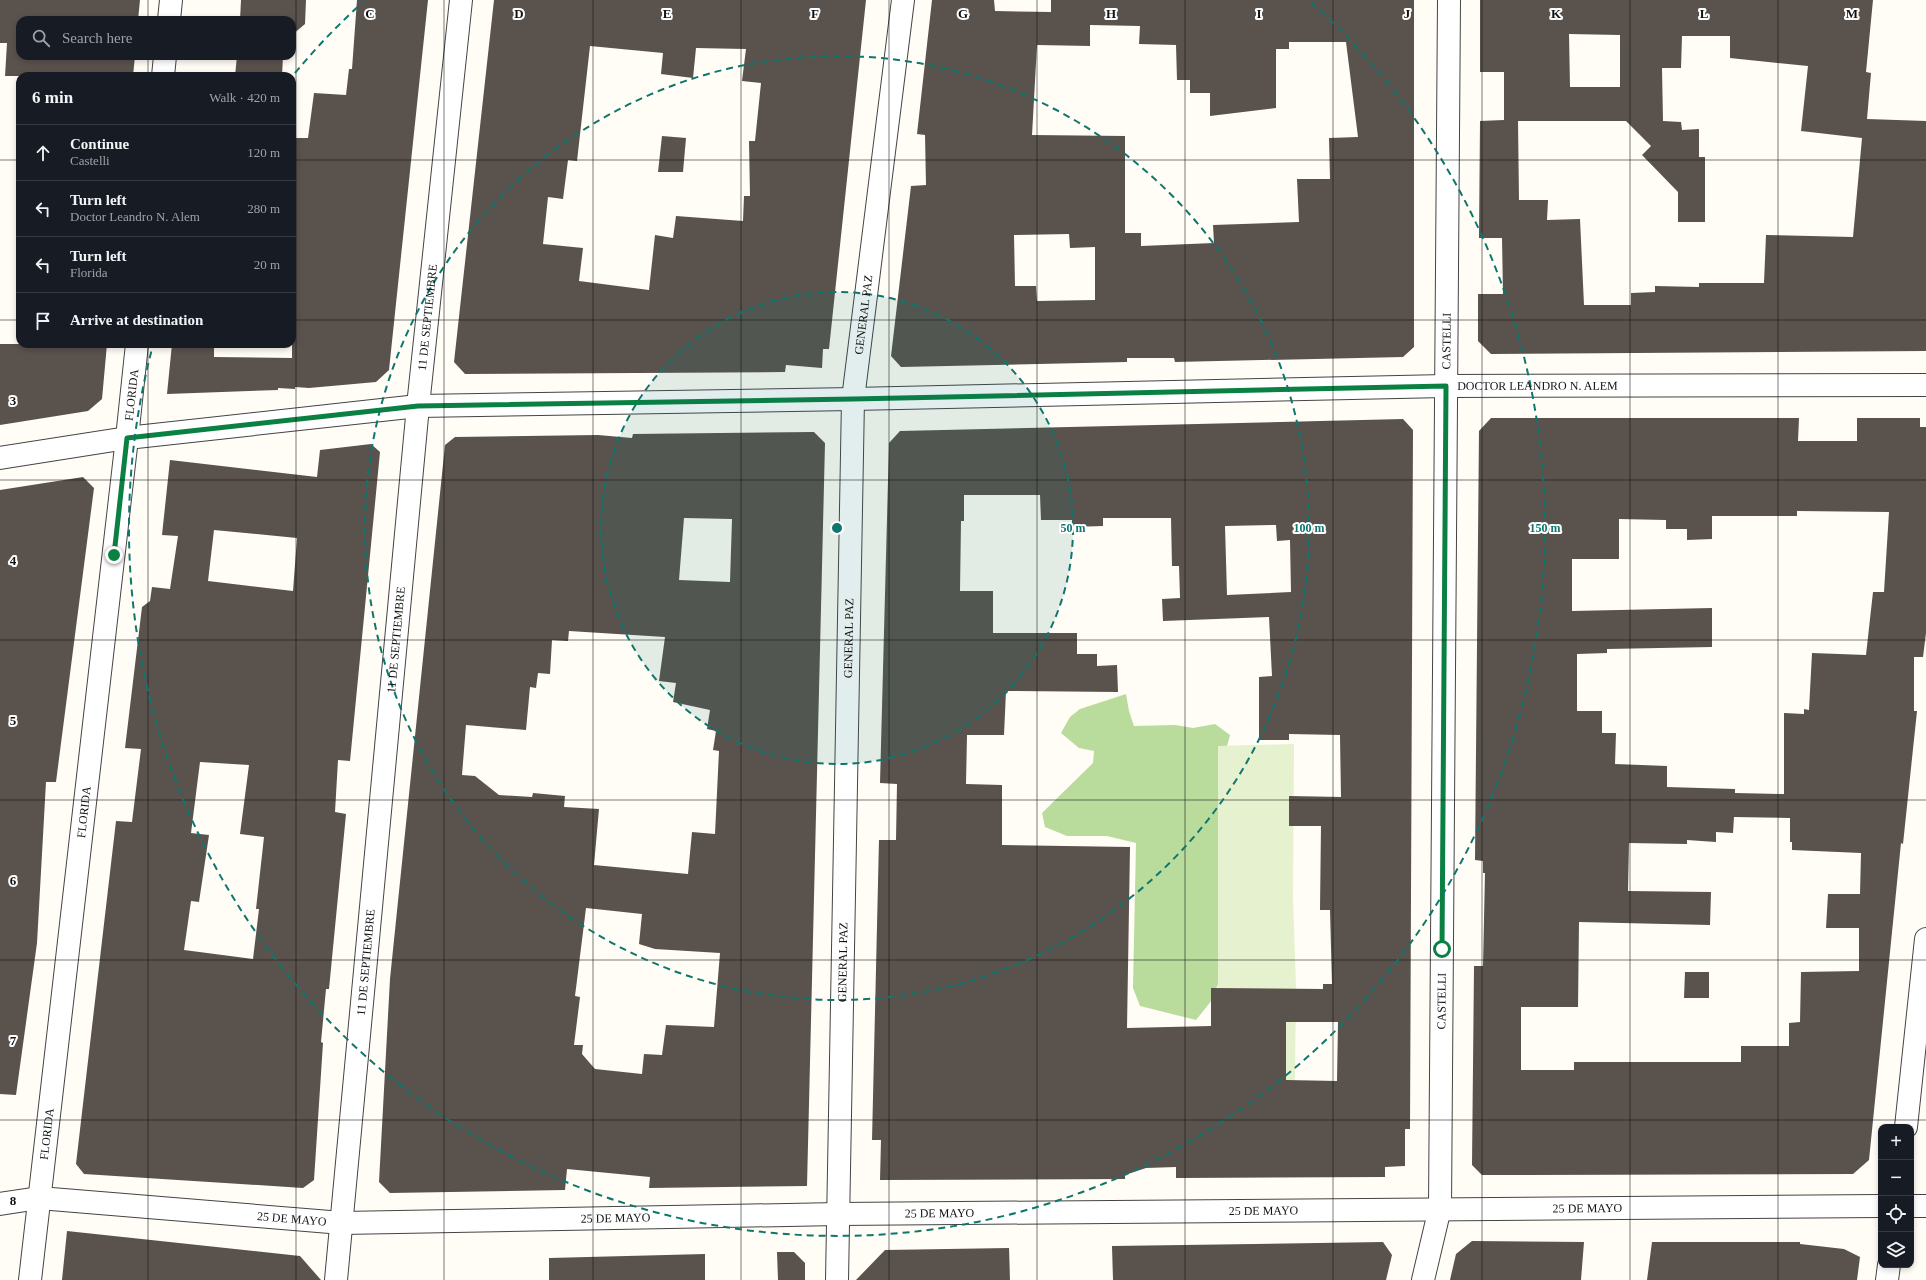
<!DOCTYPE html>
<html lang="en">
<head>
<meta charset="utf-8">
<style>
  body { margin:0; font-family:"Times New Roman",serif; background:#242831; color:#f1f3f6 }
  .controls { position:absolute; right:12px; bottom:12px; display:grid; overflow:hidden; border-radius:8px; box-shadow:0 2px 6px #0003 }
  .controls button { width:36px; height:36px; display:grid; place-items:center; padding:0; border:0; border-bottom:1px solid #363941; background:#171b24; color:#f1f3f6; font:20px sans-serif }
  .stop { position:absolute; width:12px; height:12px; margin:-9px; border:3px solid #0b8043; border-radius:50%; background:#fff }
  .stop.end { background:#0b8043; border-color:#fff; box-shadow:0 1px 4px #0008 }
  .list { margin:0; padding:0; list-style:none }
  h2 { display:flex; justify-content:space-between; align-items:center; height:52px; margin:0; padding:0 16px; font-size:17px }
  h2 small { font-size:13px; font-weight:400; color:#9ea1a6 }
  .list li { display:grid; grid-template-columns:26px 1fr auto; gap:12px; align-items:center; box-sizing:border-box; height:56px; padding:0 16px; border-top:1px solid #363941 }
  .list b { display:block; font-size:15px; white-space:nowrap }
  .list p { margin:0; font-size:13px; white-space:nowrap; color:#9ea1a6 }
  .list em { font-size:13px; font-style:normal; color:#9ea1a6 }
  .icon { flex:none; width:22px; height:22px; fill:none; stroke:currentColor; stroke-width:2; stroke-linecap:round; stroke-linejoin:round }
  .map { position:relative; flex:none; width:1926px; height:1280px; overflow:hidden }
  .search { position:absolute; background:#171b24; box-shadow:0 2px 6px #0003; left:16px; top:16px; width:280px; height:44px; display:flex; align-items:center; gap:10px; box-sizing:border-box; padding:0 14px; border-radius:12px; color:#9ea1a6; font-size:15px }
  .panel { position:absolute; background:#171b24; box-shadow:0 2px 6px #0003; left:16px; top:72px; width:280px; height:276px; border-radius:12px }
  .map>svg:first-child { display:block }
  .forest { fill:#b9dc9c }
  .pitch { fill:#e6f2cf }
  .building { fill:#5a524d; fill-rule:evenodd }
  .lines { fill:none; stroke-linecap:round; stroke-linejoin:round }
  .minor-casing { stroke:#444; stroke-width:24 }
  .minor { stroke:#fff; stroke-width:22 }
  .route { stroke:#0b8043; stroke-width:5 }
  .grid { fill:none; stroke:#111; stroke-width:1; stroke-opacity:0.55 }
  .ring { fill:none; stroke:#0f766e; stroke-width:2; stroke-dasharray:7 5 }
  .labels { text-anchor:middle; stroke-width:4; stroke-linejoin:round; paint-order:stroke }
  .street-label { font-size:12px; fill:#111; stroke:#fff }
  .grid-label { font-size:13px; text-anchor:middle; font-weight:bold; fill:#111; stroke:#fff; stroke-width:4; stroke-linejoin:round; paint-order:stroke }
  .centre { fill:#0f766e; stroke:#fff; stroke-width:2 }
  .ring-label { font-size:12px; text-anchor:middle; font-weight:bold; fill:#0f766e; stroke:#fff; stroke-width:4; stroke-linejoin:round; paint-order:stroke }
</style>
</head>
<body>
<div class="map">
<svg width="1926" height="1280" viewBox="0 0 1926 1280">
  <rect width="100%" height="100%" fill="#fffdf5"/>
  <path class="forest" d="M 1126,694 L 1129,711 L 1134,726 L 1175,725 L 1193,728 L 1215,724 L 1230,735 L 1227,746 L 1218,746 L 1218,984 L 1212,1000 L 1196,1020 L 1140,1006 L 1133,988 L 1136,843 L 1107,836 L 1067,836 L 1045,827 L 1042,813 L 1093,763 L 1094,751 L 1079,748 L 1061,733 L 1070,717 L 1080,709 Z"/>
  <path class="pitch" d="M 1294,744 L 1293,898 L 1296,986 L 1294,1170 L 1215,1171 L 1218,984 L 1218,746 Z"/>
  <g class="building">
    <path d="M 0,0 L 140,0 L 138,20 L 20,20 L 20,56 L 135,56 L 133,76 L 5,76 L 7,43 L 0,43 Z"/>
    <path d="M 241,0 L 306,0 L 305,24 L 292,35 L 292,20 L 240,20 Z"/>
    <path d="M 357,0 L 428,0 L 389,370 L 376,382 L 309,388 L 295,387 L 295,389 L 278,388 L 278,390 L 167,394 L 172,344 L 214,344 L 214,357 L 292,358 L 292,138 L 308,138 L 314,93 L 346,95 L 349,69 L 352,69 Z"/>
    <path d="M 494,0 L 866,0 L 829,349 L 823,349 L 822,368 L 786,365 L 785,372 L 465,374 L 454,362 ZM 590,46 L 663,53 L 661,74 L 693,78 L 696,48 L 746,49 L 742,81 L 761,83 L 755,141 L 749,141 L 750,196 L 744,196 L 743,221 L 676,216 L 673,238 L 655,235 L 649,290 L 579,281 L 583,248 L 543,244 L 548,197 L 563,199 L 568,160 L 577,161 Z"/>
    <path d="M 932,0 L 994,0 L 995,11 L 1051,12 L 1051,0 L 1414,0 L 1414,347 L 1403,357 L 1175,362 L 1174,358 L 1127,358 L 1127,362 L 901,367 L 891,356 L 911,186 L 926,185 L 925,135 L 917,134 ZM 1090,25 L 1140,26 L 1139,44 L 1176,45 L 1177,80 L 1190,80 L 1190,93 L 1210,93 L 1210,116 L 1276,108 L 1276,49 L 1289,49 L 1289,42 L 1346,42 L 1358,137 L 1329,138 L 1330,179 L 1297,179 L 1299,222 L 1213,225 L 1214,243 L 1141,246 L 1141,233 L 1125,233 L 1125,136 L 1032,135 L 1037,45 L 1090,46 ZM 1069,234 L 1070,248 L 1095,247 L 1095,300 L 1037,301 L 1036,286 L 1015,286 L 1014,235 Z"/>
    <path d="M 1480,0 L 1873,0 L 1866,72 L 1871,73 L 1867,119 L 1926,121 L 1926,351 L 1491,354 L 1478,341 L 1478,294 L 1503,294 L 1502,238 L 1479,238 L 1480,121 L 1504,120 L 1504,72 L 1480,72 ZM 1569,34 L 1620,35 L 1620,87 L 1570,87 ZM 1682,36 L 1730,36 L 1730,58 L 1808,66 L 1801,131 L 1862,138 L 1853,237 L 1766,235 L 1764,283 L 1699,283 L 1699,287 L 1655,286 L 1655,292 L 1631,293 L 1631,305 L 1584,305 L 1580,219 L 1547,220 L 1548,200 L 1519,200 L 1518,121 L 1626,121 L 1651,146 L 1642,155 L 1678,192 L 1678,222 L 1705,222 L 1705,157 L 1699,157 L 1699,129 L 1682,130 L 1681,122 L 1663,121 L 1662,68 L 1681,68 Z"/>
    <path d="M 237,56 L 283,56 L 282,76 L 235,76 Z"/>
    <path d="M 662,136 L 686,138 L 683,172 L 658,172 Z"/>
    <path d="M 0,344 L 107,344 L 102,399 L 88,411 L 0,425 Z"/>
    <path d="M 1491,418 L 1799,418 L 1798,441 L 1857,441 L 1857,418 L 1920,418 L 1920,427 L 1926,427 L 1926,633 L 1923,657 L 1914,657 L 1914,711 L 1917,711 L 1903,844 L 1901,843 L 1869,1160 L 1853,1174 L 1482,1175 L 1472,1165 L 1474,966 L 1483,966 L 1485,873 L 1483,873 L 1483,861 L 1475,860 L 1479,431 ZM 1797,511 L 1889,512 L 1884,592 L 1873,592 L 1866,655 L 1812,653 L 1809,710 L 1804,709 L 1804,714 L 1784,713 L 1784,794 L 1735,793 L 1735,789 L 1667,787 L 1667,766 L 1615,764 L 1616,733 L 1602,733 L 1602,711 L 1577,711 L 1577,654 L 1607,653 L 1607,649 L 1712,647 L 1712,608 L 1572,611 L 1572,559 L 1619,559 L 1619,519 L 1666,520 L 1666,529 L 1687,529 L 1687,540 L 1712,539 L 1712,516 L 1797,516 ZM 1734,817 L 1790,818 L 1790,842 L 1792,842 L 1792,850 L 1861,853 L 1860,894 L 1828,894 L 1826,928 L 1859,928 L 1859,971 L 1801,972 L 1800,1022 L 1789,1023 L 1789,1046 L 1741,1046 L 1741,1062 L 1574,1062 L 1574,1070 L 1521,1070 L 1521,1007 L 1578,1007 L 1579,922 L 1710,925 L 1711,892 L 1628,891 L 1629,843 L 1687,844 L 1687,840 L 1716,842 L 1716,832 L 1733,833 Z"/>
    <path d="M 1403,419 L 1413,430 L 1410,1129 L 1405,1129 L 1405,1166 L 1385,1167 L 1385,1177 L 1176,1178 L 1176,1167 L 1146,1168 L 1125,1175 L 1125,1179 L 880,1180 L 881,1140 L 872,1140 L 879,840 L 896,840 L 897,784 L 880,783 L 889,443 L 900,431 ZM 964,495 L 1040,495 L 1041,520 L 1072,520 L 1072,527 L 1103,526 L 1103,518 L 1171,518 L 1172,566 L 1179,566 L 1180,598 L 1162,599 L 1163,621 L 1269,617 L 1272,676 L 1259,677 L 1259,740 L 1289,740 L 1289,734 L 1340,735 L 1341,797 L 1289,796 L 1289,826 L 1321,826 L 1320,910 L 1330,910 L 1332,984 L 1323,984 L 1323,989 L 1211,988 L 1211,1026 L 1127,1028 L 1130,847 L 1002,845 L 1002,785 L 966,784 L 967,735 L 1004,735 L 1006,691 L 1118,692 L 1117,665 L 1097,666 L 1097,654 L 1077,654 L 1077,633 L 993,633 L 993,591 L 960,591 L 961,521 L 964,521 ZM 1276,525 L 1277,541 L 1290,540 L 1291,592 L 1227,595 L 1225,526 ZM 1286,1022 L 1338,1022 L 1337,1081 L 1286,1080 Z"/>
    <path d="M 814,432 L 825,443 L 807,1186 L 649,1188 L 650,1177 L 567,1169 L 565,1190 L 390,1193 L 379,1182 L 390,979 L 445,445 L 455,437 L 598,435 L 632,438 L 633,434 ZM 684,518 L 732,519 L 730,582 L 679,580 ZM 569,631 L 665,637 L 659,681 L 676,683 L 673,702 L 710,710 L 707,729 L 716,731 L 713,750 L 719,751 L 715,834 L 692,832 L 688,874 L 594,865 L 599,809 L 564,807 L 565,796 L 533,793 L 532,797 L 499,795 L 475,776 L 462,775 L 466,725 L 526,730 L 530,687 L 536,688 L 538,673 L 550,674 L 552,640 L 568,641 ZM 586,908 L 642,914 L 639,944 L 655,949 L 720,953 L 714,1027 L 666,1025 L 662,1055 L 644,1054 L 642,1074 L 595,1069 L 582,1054 L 583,1045 L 574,1045 L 580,997 L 575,996 Z"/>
    <path d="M 371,444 L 380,452 L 350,761 L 338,760 L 335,812 L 346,814 L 329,989 L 326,989 L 321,1042 L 323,1043 L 314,1180 L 303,1188 L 84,1174 L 76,1164 L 116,821 L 132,822 L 141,749 L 125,748 L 142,607 L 150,601 L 152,587 L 170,589 L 178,536 L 162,535 L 170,460 L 317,477 L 320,450 ZM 214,530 L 297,538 L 293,591 L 208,581 ZM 200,762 L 249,765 L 240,834 L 264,837 L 256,909 L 259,909 L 253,959 L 184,950 L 191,901 L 199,902 L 209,835 L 191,833 Z"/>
    <path d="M 83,477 L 94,488 L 56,782 L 46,782 L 37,943 L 16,1095 L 0,1094 L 0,490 Z"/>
    <path d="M 1685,972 L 1709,972 L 1709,998 L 1684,998 Z"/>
    <path d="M 67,1231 L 300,1256 L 321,1280 L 62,1280 Z"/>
    <path d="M 1472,1241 L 1584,1242 L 1581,1280 L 1450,1280 L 1456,1254 Z"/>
    <path d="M 1383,1242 L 1392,1255 L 1386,1280 L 1113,1280 L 1112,1246 Z"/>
    <path d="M 1652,1242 L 1800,1242 L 1800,1244 L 1844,1249 L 1860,1257 L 1857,1280 L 1647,1280 Z"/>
    <path d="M 1009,1248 L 1010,1280 L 856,1280 L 885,1250 Z"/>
    <path d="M 777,1252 L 794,1252 L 805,1263 L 805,1280 L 778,1280 Z"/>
    <path d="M 705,1254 L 705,1280 L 549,1280 L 549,1258 Z"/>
  </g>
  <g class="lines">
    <defs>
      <g id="minor">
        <path d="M 169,20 L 171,0"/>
        <path d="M 163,76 L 165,56"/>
        <path id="s1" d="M 0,458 L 127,438 L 418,406 L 853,399 L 1445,386 L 1926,385"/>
        <path d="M 1906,1127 L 1926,939"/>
        <path id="s2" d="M 0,1204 L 39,1198 L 342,1223 L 838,1214 L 1881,1206"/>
        <path d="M 1911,1206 L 1926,1206"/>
        <path id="s3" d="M 30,1280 L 127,438 L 137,344"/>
        <path id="s4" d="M 336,1280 L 418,406 L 461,0"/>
        <path id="s5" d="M 837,1280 L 853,399 L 903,0"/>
        <path id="s6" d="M 1423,1280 L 1440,1208 L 1449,0"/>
        <path d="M 1887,1280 L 1889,1265"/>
      </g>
    </defs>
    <use href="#minor" class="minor-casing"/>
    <use href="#minor" class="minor"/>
  </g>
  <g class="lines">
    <path class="route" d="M 114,555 L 127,438 L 418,406 L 853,399 L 1446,386 L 1442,949"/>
  </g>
  <path class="grid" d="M 148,0 L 148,20M 296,0 L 296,1280M 444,0 L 444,1280M 593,0 L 593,1280M 741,0 L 741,1280M 889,0 L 889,1280M 1037,0 L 1037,1280M 1185,0 L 1185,1280M 1333,0 L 1333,1280M 1482,0 L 1482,1280M 1630,0 L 1630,1280M 1778,0 L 1778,1280M 148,56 L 148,76M 0,160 L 20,160M 292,160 L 1926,160M 0,320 L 20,320M 292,320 L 1926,320M 148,344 L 148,1280M 0,480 L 1926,480M 0,640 L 1926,640M 0,800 L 1926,800M 0,960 L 1926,960M 0,1120 L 1926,1120"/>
  <circle cx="837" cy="528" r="236" fill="#0f766e" fill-opacity=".12"/>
  <g class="ring">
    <circle cx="837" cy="528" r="236"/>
    <circle cx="837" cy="528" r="472"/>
    <path d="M295 73A708 708 0 0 1 363 2M1311 2A708 708 0 1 1 153 345"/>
  </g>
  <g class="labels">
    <g class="street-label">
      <text dy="4" stroke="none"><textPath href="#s5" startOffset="966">GENERAL PAZ</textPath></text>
      <text dy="4" stroke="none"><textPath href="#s4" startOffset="967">11 DE SEPTIEMBRE</textPath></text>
      <text dy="4" stroke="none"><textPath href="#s6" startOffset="941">CASTELLI</textPath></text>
      <text dy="4" stroke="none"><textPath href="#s1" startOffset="1541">DOCTOR LEANDRO N. ALEM</textPath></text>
      <text dy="4" stroke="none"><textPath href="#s3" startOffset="891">FLORIDA</textPath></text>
      <text dy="4" stroke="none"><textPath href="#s5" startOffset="642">GENERAL PAZ</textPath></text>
      <text dy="4" stroke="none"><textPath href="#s4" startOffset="643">11 DE SEPTIEMBRE</textPath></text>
      <text dy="4" stroke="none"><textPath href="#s3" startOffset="471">FLORIDA</textPath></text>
      <text dy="4" stroke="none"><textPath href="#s4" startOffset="319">11 DE SEPTIEMBRE</textPath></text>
      <text dy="4" stroke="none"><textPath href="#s5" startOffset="318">GENERAL PAZ</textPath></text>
      <text dy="4" stroke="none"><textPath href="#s6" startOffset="281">CASTELLI</textPath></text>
      <text dy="4" stroke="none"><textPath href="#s3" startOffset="147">FLORIDA</textPath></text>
      <text dy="4" stroke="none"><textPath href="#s2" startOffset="1589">25 DE MAYO</textPath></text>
      <text dy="4" stroke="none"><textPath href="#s2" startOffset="1265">25 DE MAYO</textPath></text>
      <text dy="4" stroke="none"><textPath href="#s2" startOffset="941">25 DE MAYO</textPath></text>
      <text dy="4" stroke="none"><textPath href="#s2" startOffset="617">25 DE MAYO</textPath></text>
      <text dy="4" stroke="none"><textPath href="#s2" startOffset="293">25 DE MAYO</textPath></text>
    </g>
  </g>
  <g class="grid-label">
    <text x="370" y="18">C</text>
    <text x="519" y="18">D</text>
    <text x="667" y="18">E</text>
    <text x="815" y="18">F</text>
    <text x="963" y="18">G</text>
    <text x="1111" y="18">H</text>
    <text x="1259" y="18">I</text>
    <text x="1407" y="18">J</text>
    <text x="1556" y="18">K</text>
    <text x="1704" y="18">L</text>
    <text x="1852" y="18">M</text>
    <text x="13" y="405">3</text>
    <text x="13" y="565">4</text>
    <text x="13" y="725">5</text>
    <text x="13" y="885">6</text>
    <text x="13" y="1045">7</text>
    <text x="13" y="1205">8</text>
  </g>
  <circle cx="837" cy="528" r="6" class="centre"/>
  <g class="ring-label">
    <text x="1073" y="532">50 m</text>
    <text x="1309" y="532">100 m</text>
    <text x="1545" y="532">150 m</text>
  </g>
</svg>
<div class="controls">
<button>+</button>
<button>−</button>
<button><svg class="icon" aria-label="locate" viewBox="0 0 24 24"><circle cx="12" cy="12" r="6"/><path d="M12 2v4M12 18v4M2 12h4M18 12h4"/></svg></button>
<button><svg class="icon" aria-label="layers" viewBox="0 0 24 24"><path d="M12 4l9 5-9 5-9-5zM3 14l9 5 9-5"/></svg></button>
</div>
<div class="stop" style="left:1442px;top:949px"></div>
<div class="stop end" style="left:114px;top:555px"></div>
<div class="search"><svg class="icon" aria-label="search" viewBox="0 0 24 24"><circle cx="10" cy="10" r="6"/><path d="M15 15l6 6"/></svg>Search here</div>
<section class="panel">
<h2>6 min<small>Walk · 420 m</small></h2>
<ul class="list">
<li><svg class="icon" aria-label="ahead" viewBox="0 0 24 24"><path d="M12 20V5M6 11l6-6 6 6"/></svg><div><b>Continue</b><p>Castelli</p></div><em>120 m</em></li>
<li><svg class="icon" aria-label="left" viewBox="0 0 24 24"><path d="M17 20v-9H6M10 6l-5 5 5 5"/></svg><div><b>Turn left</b><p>Doctor Leandro N. Alem</p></div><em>280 m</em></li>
<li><svg class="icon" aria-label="left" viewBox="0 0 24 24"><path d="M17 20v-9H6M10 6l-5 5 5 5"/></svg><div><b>Turn left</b><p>Florida</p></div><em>20 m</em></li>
<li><svg class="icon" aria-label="arrive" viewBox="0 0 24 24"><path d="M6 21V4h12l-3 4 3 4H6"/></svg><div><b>Arrive at destination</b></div></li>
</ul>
</section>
</div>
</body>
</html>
